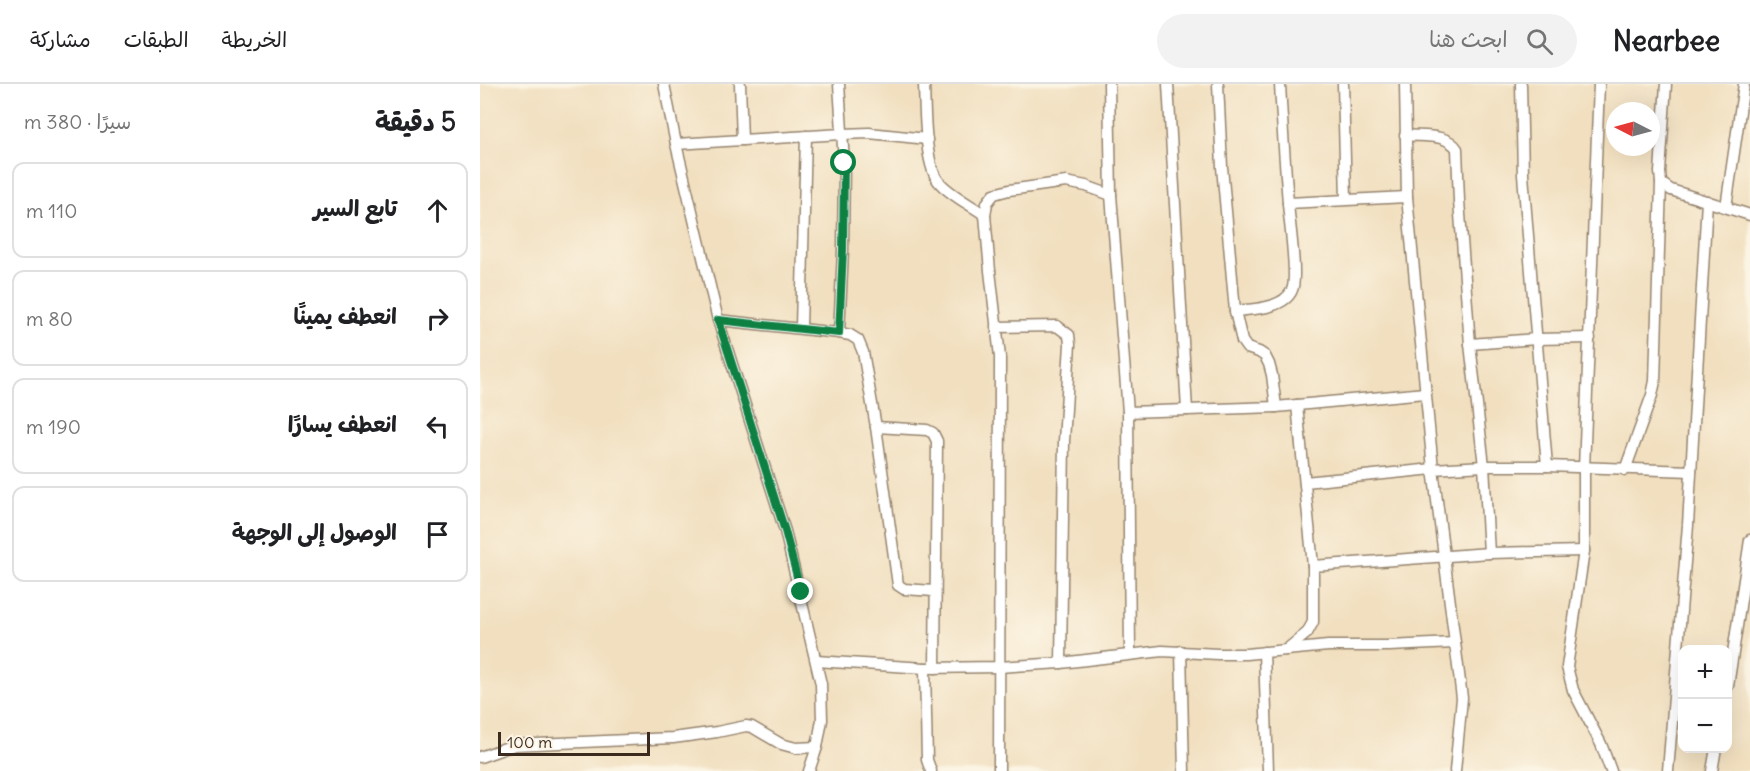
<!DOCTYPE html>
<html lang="ar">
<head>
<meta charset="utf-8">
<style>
  body { margin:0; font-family:Delius,"Playpen Sans Arabic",sans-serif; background:#f2f2f2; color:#202124; direction:rtl }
  .controls { position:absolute; right:18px; bottom:18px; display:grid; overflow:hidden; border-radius:12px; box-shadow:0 6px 24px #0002 }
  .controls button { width:54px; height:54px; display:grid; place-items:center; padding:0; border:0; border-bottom:2px solid #e0e0e0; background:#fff; color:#202124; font:30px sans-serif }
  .compass { position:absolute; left:1126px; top:18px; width:54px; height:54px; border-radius:50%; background:#fff; box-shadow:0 6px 24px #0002; rotate:276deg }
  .scale { position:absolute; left:18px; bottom:15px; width:152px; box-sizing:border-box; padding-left:6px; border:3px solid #3b2a1e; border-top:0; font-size:16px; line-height:21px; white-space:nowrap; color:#3b2a1e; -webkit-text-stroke:4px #fcf5e5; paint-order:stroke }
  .stop { position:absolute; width:18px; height:18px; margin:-14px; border:4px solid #0b8043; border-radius:50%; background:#fff }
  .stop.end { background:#0b8043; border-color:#fff; box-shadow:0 2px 6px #0008 }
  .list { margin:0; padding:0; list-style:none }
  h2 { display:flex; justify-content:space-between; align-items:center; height:78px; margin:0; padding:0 24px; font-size:26px }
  h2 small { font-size:20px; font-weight:400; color:#757577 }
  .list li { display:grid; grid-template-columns:39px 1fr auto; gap:18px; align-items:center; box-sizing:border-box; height:96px; margin:0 12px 12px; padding:0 12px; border:2px solid #e0e0e0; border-radius:12px }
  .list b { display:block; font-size:22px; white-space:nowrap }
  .list em { font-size:20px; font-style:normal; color:#757577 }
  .icon { flex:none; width:33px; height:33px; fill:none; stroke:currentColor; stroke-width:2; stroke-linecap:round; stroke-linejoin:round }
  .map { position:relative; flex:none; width:1270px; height:687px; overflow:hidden; direction:ltr }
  header { display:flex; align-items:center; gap:36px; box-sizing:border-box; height:84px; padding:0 30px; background:#fff; border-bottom:2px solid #e0e0e0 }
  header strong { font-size:28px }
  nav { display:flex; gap:33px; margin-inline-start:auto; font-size:21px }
  .search { width:420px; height:54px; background:#f2f2f2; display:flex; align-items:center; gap:15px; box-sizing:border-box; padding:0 21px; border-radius:33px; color:#757577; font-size:22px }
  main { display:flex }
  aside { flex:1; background:#fff }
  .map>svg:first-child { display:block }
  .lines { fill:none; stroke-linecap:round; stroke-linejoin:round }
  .street-casing { stroke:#96846e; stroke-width:13 }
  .street { stroke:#fff; stroke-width:10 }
  .route { stroke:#0b8043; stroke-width:8 }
</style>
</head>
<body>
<header>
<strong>Nearbee</strong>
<div class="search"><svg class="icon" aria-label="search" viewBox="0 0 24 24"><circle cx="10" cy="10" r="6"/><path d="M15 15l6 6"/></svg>ابحث هنا</div>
<nav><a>الخريطة</a><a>الطبقات</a><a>مشاركة</a></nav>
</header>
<main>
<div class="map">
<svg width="1270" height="687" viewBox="0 0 1270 687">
  <rect width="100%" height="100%" fill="#fcf5e5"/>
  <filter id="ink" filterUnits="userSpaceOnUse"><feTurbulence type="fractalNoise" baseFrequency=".0167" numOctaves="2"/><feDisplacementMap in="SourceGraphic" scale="12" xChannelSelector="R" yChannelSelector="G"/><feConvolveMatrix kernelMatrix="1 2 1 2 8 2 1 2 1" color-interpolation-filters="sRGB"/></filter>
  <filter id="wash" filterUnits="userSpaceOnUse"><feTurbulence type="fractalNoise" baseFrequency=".008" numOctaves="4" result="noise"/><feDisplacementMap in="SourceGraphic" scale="24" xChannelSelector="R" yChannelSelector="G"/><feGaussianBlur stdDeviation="1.35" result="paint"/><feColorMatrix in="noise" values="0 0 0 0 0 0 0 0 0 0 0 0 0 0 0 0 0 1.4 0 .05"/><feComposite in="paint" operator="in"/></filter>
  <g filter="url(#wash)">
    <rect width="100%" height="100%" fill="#f1dfbf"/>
  </g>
  <g filter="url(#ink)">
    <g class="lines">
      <defs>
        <g id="street">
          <path d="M 184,0 L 196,60 L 238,236 L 305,447 L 341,600 L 342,636 L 337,663 L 329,687"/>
          <path d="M 260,0 L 262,56"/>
          <path d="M 444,0 C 445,23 444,83 460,99 C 472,112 491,121 505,131"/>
          <path d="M 629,0 L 631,111 L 648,328 L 650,569"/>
          <path d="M 688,0 L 707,326"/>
          <path d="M 738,0 L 742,83 L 755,227 L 762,257 L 767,264 L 779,268 L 785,272 L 789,280 L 792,291 L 796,323"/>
          <path d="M 863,0 L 866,115"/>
          <path d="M 925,0 L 927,113 L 953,385 L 982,614 L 975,687"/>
          <path d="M 1041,0 L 1043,91 L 1067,382"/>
          <path d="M 1119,0 L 1104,385 L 1104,467 L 1087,583 L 1093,606 L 1121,660 L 1131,687"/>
          <path d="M 1186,0 L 1180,88 L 1181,99 L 1191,106 L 1270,131"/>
          <path d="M 925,51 C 942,53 967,49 977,65 L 979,117 L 990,260 L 1004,382 L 1009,469"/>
          <path d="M 196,60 L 362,50 L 389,49 L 447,55"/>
          <path d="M 808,119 L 927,113"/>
          <path d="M 1246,123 L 1264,0"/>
          <path d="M 755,227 C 772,225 804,225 812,206 C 818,193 809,136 808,119 C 805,79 802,40 800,0"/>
          <path d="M 238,236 L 359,249 L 370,251 L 378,256 L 383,268 L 396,343 L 418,501 L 424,505 L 454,507"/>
          <path d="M 516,243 L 577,242 L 589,251 L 590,260 L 584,357 L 581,579"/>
          <path d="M 321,244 L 326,52"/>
          <path d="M 359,249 L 363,166 L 364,79 L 359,0"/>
          <path d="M 990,260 L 1056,255 L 1110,254"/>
          <path d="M 817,321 L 833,482 L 1009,469 L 1104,467"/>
          <path d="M 648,328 L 796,323 L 945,309"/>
          <path d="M 396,343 L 447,346 L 453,349 L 457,357 L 455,584"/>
          <path d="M 1145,386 L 1172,311 L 1175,297 L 1181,99"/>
          <path d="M 825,398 L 953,385 L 1004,382 L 1067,382 L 1211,387"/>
          <path d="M 806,566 L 827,549 L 833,538 L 833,482"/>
          <path d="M 701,567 L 704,687"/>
          <path d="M 784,568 L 788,687"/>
          <path d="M 336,577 L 445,584 L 519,583 L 581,579 L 682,567 L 738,570 L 766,570 L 848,562 L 909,562 L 975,559"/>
          <path d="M 445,584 L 447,676 L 451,687"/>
          <path d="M 1248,602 L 1270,456"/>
          <path d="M 0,673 L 34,661 L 193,654 L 237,648 L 266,642 L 272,643 L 301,660 L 316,664 L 337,663"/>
          <path d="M 519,687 L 520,273 L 510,187 L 505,131 L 507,119 L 514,110 L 529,106 L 586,98 L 606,102 L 631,111"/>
          <path d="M 1188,687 L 1208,441 L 1227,117"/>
          <path d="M 1232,687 L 1236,664"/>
        </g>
      </defs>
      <use href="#street" class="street-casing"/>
      <use href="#street" class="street"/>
    </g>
  </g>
  <g class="lines" filter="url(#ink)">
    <path class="route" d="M 321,508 L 305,447 L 238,236 L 359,249 L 363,166 L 364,79"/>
  </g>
</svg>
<div class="controls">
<button>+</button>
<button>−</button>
</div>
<svg class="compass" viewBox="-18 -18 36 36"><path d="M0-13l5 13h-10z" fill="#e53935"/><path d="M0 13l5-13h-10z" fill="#757577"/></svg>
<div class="scale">100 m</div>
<div class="stop" style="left:364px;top:79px"></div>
<div class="stop end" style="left:321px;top:508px"></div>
</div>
<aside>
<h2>5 دقيقة<small>سيرًا · 380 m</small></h2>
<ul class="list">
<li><svg class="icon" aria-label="ahead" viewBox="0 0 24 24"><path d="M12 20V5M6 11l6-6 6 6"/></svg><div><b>تابع السير</b></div><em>110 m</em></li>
<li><svg class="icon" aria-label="right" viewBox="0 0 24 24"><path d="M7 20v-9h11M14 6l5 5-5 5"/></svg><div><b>انعطف يمينًا</b></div><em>80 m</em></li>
<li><svg class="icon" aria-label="left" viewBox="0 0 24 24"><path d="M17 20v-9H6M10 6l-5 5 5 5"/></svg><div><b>انعطف يسارًا</b></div><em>190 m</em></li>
<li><svg class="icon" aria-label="arrive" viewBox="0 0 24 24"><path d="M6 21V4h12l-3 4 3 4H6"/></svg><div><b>الوصول إلى الوجهة</b></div></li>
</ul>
</aside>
</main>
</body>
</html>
